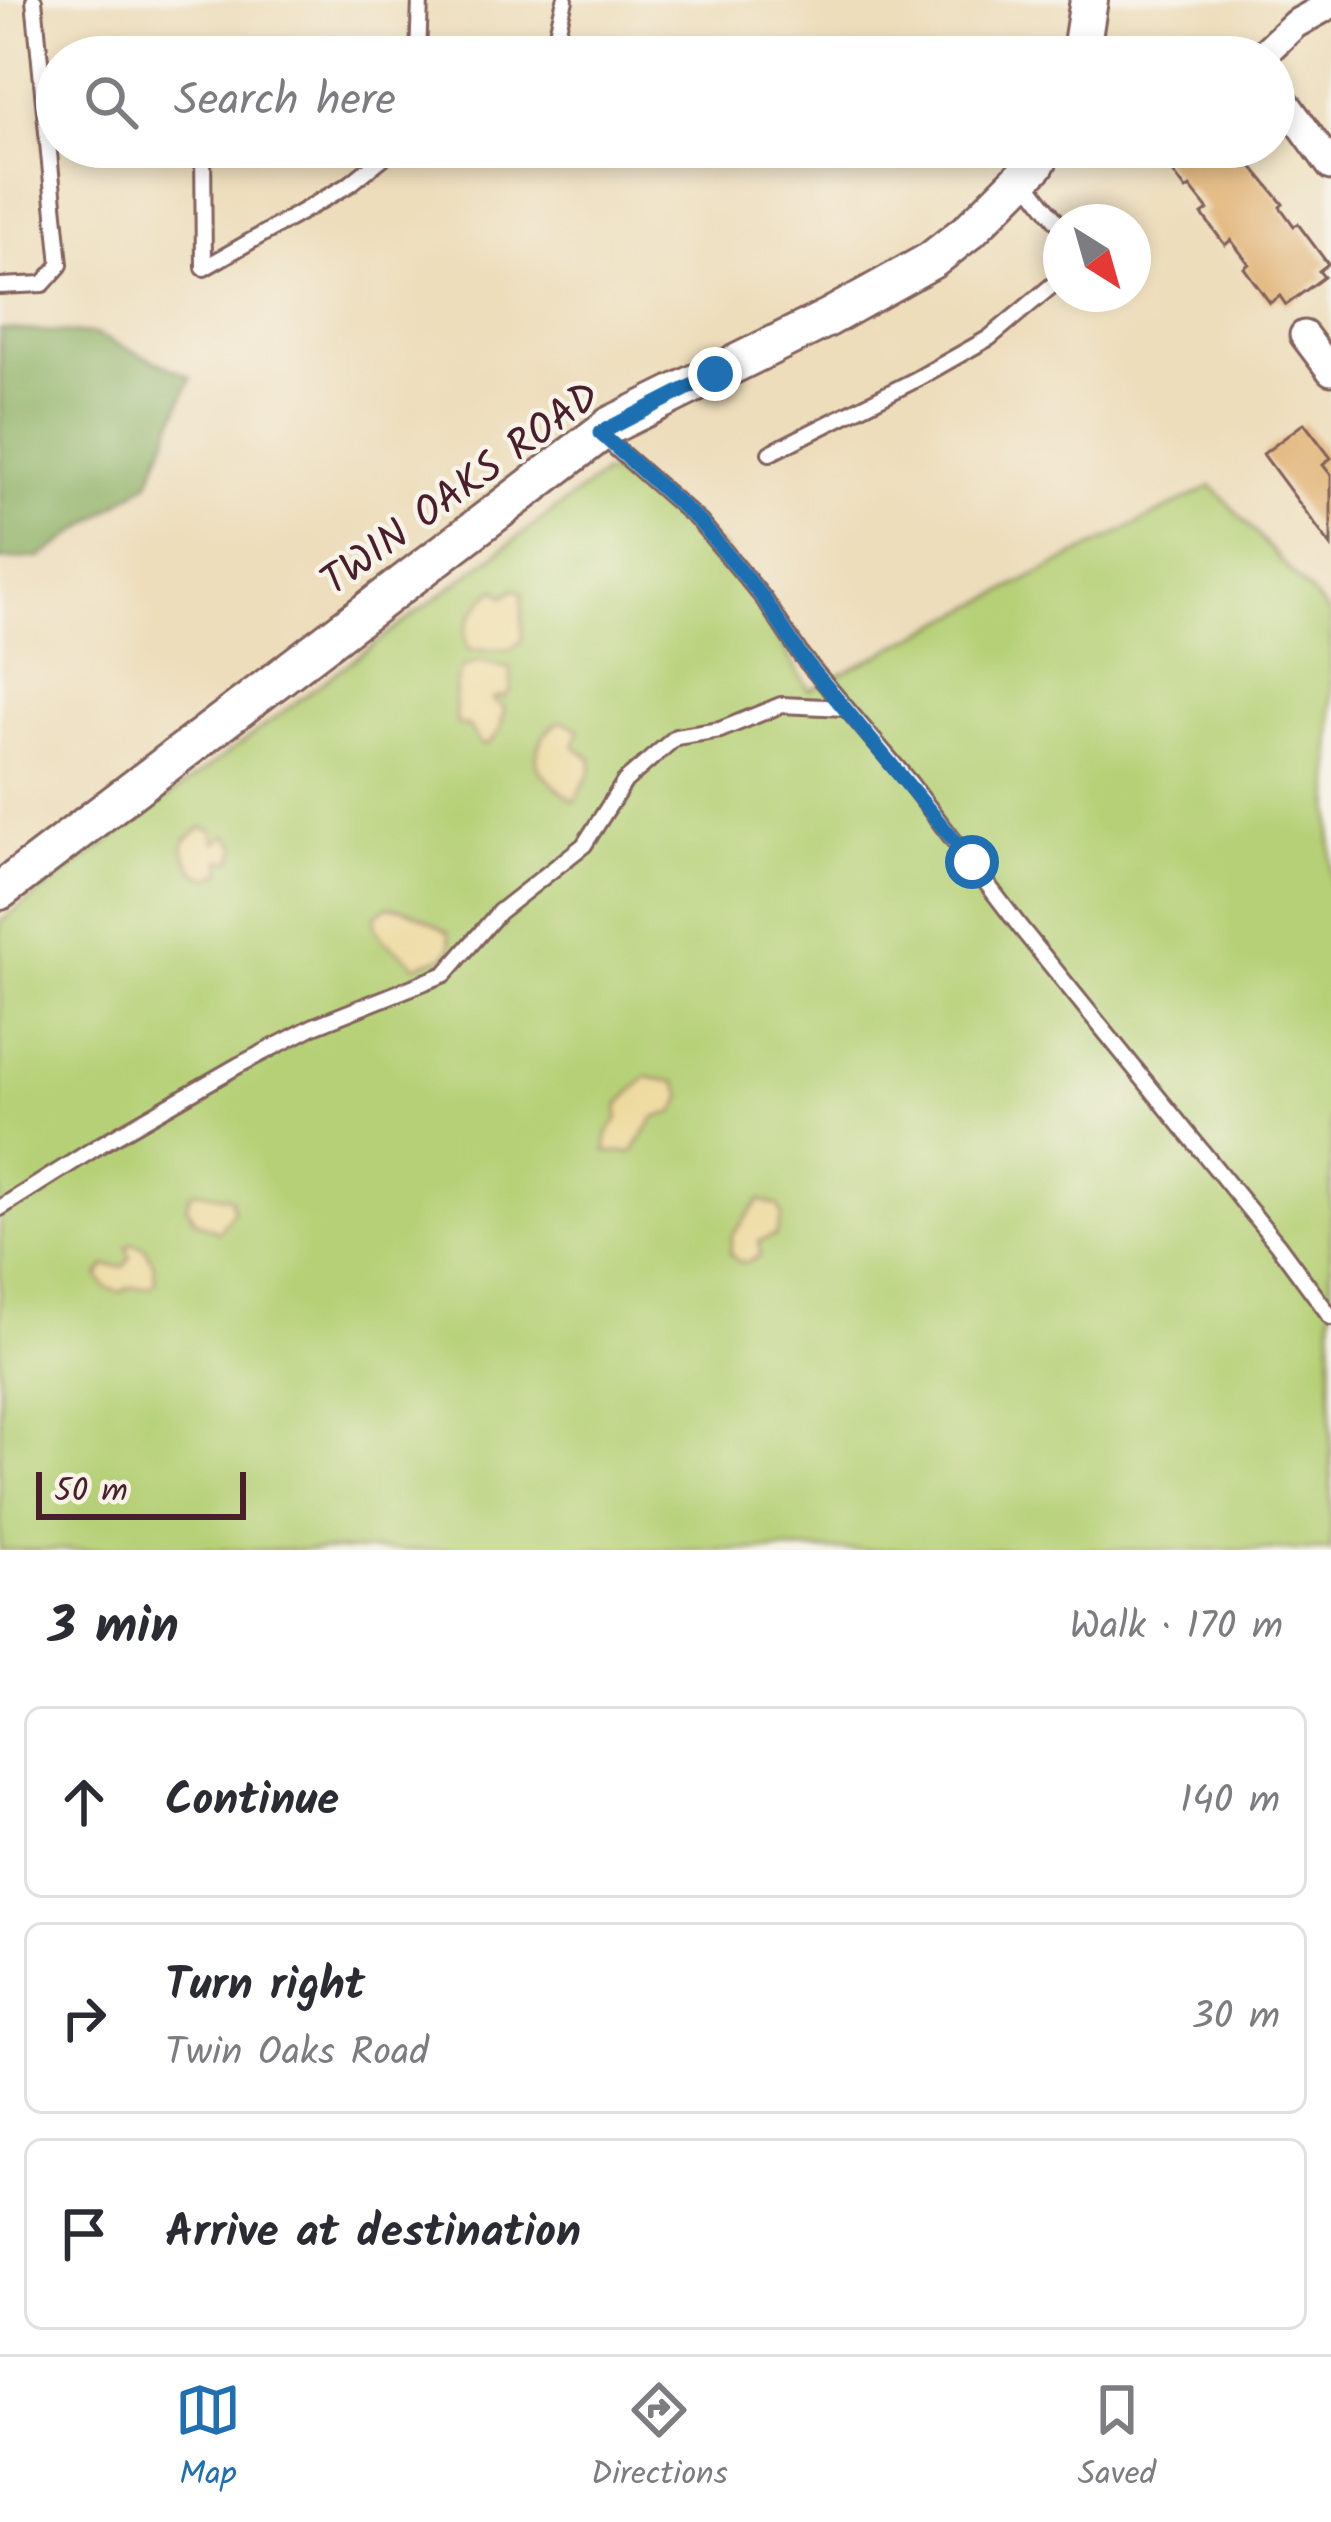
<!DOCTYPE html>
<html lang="en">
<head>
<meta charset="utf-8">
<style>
  body { margin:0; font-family:Kalam,sans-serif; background:#f7f7f7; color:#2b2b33 }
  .compass { position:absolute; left:1043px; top:204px; width:108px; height:108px; border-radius:50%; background:#fff; box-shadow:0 6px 18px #0003; rotate:143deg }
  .scale { position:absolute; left:36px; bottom:30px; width:210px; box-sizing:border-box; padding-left:12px; border:6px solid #4a1f2b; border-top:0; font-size:33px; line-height:42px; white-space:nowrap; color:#4a1f2b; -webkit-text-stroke:9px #f7f3e8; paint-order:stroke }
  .stop { position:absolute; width:36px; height:36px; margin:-27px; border:9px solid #1f6fb2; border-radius:50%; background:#fff }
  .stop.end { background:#1f6fb2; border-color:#fff; box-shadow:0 3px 12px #0008 }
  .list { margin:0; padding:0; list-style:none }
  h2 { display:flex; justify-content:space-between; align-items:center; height:156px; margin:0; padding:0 48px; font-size:51px }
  h2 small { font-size:39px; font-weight:400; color:#7c7c81 }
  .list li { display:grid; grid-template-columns:78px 1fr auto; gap:36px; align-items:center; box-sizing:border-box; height:192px; margin:0 24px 24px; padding:0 24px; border:3px solid #e1e1e2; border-radius:18px }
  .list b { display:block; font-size:45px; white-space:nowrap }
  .list p { margin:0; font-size:39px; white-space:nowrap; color:#7c7c81 }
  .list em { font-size:39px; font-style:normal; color:#7c7c81 }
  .icon { flex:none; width:66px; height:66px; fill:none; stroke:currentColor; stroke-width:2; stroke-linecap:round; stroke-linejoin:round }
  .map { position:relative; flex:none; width:1331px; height:1550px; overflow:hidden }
  .search { position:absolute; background:#fff; box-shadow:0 6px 18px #0003; left:36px; right:36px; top:36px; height:132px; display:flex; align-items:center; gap:30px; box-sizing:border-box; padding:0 42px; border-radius:66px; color:#7c7c81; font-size:45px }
  .sheet { height:804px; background:#fff }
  nav { display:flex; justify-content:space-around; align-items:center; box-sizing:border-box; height:168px; border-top:3px solid #e1e1e2; background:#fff; font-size:33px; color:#7c7c81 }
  nav a { display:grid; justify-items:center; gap:6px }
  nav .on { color:#1f6fb2 }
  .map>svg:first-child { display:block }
  .green { fill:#b5d076; stroke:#807850; stroke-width:3 }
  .forest { fill:#90b267; stroke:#6d6849; stroke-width:3 }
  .sand { fill:#eeda9e; stroke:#9c7c64; stroke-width:3 }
  .building { fill:#e1b275 }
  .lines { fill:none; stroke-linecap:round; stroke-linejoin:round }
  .lane-casing { stroke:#83625d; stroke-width:20 }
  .street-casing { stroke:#83625d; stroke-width:33 }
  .secondary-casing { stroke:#83625d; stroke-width:42 }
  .lane { stroke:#fff; stroke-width:14 }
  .street { stroke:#fff; stroke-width:27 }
  .secondary { stroke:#fff; stroke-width:36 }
  .route { stroke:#1f6fb2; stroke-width:15 }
  .labels { text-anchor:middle; stroke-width:9; stroke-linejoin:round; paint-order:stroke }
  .street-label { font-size:42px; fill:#4a1f2b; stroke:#f7f3e8 }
</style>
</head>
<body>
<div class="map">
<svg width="1331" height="1550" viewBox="0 0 1331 1550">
  <rect width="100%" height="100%" fill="#f7f3e8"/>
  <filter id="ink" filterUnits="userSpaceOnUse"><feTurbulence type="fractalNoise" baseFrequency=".00833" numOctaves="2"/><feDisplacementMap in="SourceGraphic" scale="24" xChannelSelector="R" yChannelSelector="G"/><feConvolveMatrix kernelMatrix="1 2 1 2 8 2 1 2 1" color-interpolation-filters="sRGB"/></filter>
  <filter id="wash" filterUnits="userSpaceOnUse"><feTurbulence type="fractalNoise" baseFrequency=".004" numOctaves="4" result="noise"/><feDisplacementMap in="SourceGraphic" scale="48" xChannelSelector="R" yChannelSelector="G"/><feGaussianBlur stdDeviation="2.7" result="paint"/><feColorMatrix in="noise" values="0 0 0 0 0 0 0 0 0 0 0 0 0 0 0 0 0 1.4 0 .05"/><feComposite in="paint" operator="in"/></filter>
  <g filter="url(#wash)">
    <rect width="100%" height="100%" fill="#edddbb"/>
    <path class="green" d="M 605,473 L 627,477 L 722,548 L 809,690 L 1212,486 L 1331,615 L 1331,1550 L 0,1550 L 0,922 Z"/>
    <path class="forest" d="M 0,329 L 94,334 L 191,377 L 149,482 L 41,557 L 0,560 Z"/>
    <g class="sand">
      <path d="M 496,589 L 504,597 L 514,589 L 522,592 L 522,641 L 509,650 L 468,650 C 458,626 477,604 496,589 Z"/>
      <path d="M 479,661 L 511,669 L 511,689 L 505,698 L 498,696 L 493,700 L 504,708 C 502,725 501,734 487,744 L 481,744 L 469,727 L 457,724 C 455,706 453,685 462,668 Z"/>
      <path d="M 562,721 L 579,729 L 574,746 L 592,759 L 591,771 L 574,802 C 569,798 541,774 539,769 C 531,750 546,727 562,721 Z"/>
      <path d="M 202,827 L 212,830 L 215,842 L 228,835 L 237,846 L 233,860 L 221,861 L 222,872 C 201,887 189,867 183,848 L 186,839 Z"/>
      <path d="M 387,906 C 414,909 424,919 448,932 L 451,947 L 443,957 L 415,966 C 402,948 372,943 375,916 Z"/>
      <path d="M 646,1077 L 676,1082 L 683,1096 L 675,1112 L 654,1118 L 633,1152 L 606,1152 L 607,1133 L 618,1120 L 619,1105 Z"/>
      <path d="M 197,1191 L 231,1198 L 233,1211 L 218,1232 L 195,1220 L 186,1206 L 191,1193 Z"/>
      <path d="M 760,1200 L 779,1206 L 782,1216 L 776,1235 L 759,1241 L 760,1255 L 749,1262 L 739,1262 L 730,1254 L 732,1235 Z"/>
      <path d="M 132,1243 L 145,1248 L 154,1265 L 155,1283 L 150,1287 L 131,1287 L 120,1292 L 106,1288 L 98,1276 L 105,1266 L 124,1267 L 130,1258 L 127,1247 Z"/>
    </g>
    <g id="blocks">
      <g class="building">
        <path d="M 1167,147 L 1243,147 L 1246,151 L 1242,154 L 1283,204 L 1280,207 L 1294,226 L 1298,224 L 1328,264 L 1319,271 L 1324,277 L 1286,305 L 1280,296 L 1270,303 L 1244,268 L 1249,264 L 1231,240 L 1225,245 L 1202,214 L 1208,210 L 1190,187 L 1186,190 L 1161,156 Z"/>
        <path d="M 1304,423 L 1331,458 L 1323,465 L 1331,475 L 1331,546 L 1263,454 Z"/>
      </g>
    </g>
  </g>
  <g filter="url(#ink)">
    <use href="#blocks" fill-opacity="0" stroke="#83625d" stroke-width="3"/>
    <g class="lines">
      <defs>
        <g id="lane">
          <path d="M 418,57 L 420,0"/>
          <path d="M 551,57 L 565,0"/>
          <path d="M 203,147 L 204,268 L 350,184 L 396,147"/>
          <path d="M 1026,181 L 1061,227"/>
          <path d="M 0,286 L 43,284 L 60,265 L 34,0"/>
          <path d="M 603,437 L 700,522 L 764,599 L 801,655 L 910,783 L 1020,927 L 1278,1245 L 1331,1317"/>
          <path d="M 770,453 L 915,380 L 989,338 L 1061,278"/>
          <path d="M 0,1208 L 100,1145 L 239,1065 L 314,1026 L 445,974 L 499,912 L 584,845 L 625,781 L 676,737 L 720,730 L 781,705 L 845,708"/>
        </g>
        <g id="street">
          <path d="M 1260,57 L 1295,24 L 1331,4"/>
          <path d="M 1274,87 L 1331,166"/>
          <path d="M 1304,335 L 1331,371"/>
        </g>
        <g id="secondary">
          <path d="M 1080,57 L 1089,0"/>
          <path d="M 0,891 L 611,425 L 828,318 L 932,260 L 970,230 L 1036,164 L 1045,147"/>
        </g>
      </defs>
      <use href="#lane" class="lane-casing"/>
      <use href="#street" class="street-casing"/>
      <use href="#secondary" class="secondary-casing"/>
      <use href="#lane" class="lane"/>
      <use href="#street" class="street"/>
      <use href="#secondary" class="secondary"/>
    </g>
  </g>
  <g class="lines" filter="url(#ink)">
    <path class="route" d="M 715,374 L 600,433 L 700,522 L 764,599 L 801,656 L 972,862"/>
  </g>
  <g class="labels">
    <g class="street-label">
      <text transform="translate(459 487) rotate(-36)" y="15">TWIN OAKS ROAD</text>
    </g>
  </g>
</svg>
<svg class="compass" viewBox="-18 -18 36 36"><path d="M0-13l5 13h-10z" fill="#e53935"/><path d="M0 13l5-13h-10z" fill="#7c7c81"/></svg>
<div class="scale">50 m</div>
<div class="stop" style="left:972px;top:862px"></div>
<div class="stop end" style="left:715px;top:374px"></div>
<div class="search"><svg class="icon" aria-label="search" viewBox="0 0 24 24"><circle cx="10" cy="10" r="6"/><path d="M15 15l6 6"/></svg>Search here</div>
</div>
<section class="sheet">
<h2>3 min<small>Walk · 170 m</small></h2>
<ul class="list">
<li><svg class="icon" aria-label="ahead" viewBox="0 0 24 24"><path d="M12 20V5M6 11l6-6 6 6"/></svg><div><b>Continue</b></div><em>140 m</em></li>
<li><svg class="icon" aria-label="right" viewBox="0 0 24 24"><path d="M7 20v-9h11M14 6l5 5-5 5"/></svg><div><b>Turn right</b><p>Twin Oaks Road</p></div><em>30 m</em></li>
<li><svg class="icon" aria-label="arrive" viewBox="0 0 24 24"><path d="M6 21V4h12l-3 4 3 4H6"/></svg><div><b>Arrive at destination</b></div></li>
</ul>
</section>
<nav>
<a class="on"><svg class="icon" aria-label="map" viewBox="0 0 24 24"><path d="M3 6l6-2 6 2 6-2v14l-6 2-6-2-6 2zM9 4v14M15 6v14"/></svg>Map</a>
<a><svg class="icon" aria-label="directions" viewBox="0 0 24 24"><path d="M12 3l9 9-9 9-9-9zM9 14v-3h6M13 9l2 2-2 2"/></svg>Directions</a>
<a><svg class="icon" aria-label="saved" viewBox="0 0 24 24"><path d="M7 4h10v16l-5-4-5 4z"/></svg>Saved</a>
</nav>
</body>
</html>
